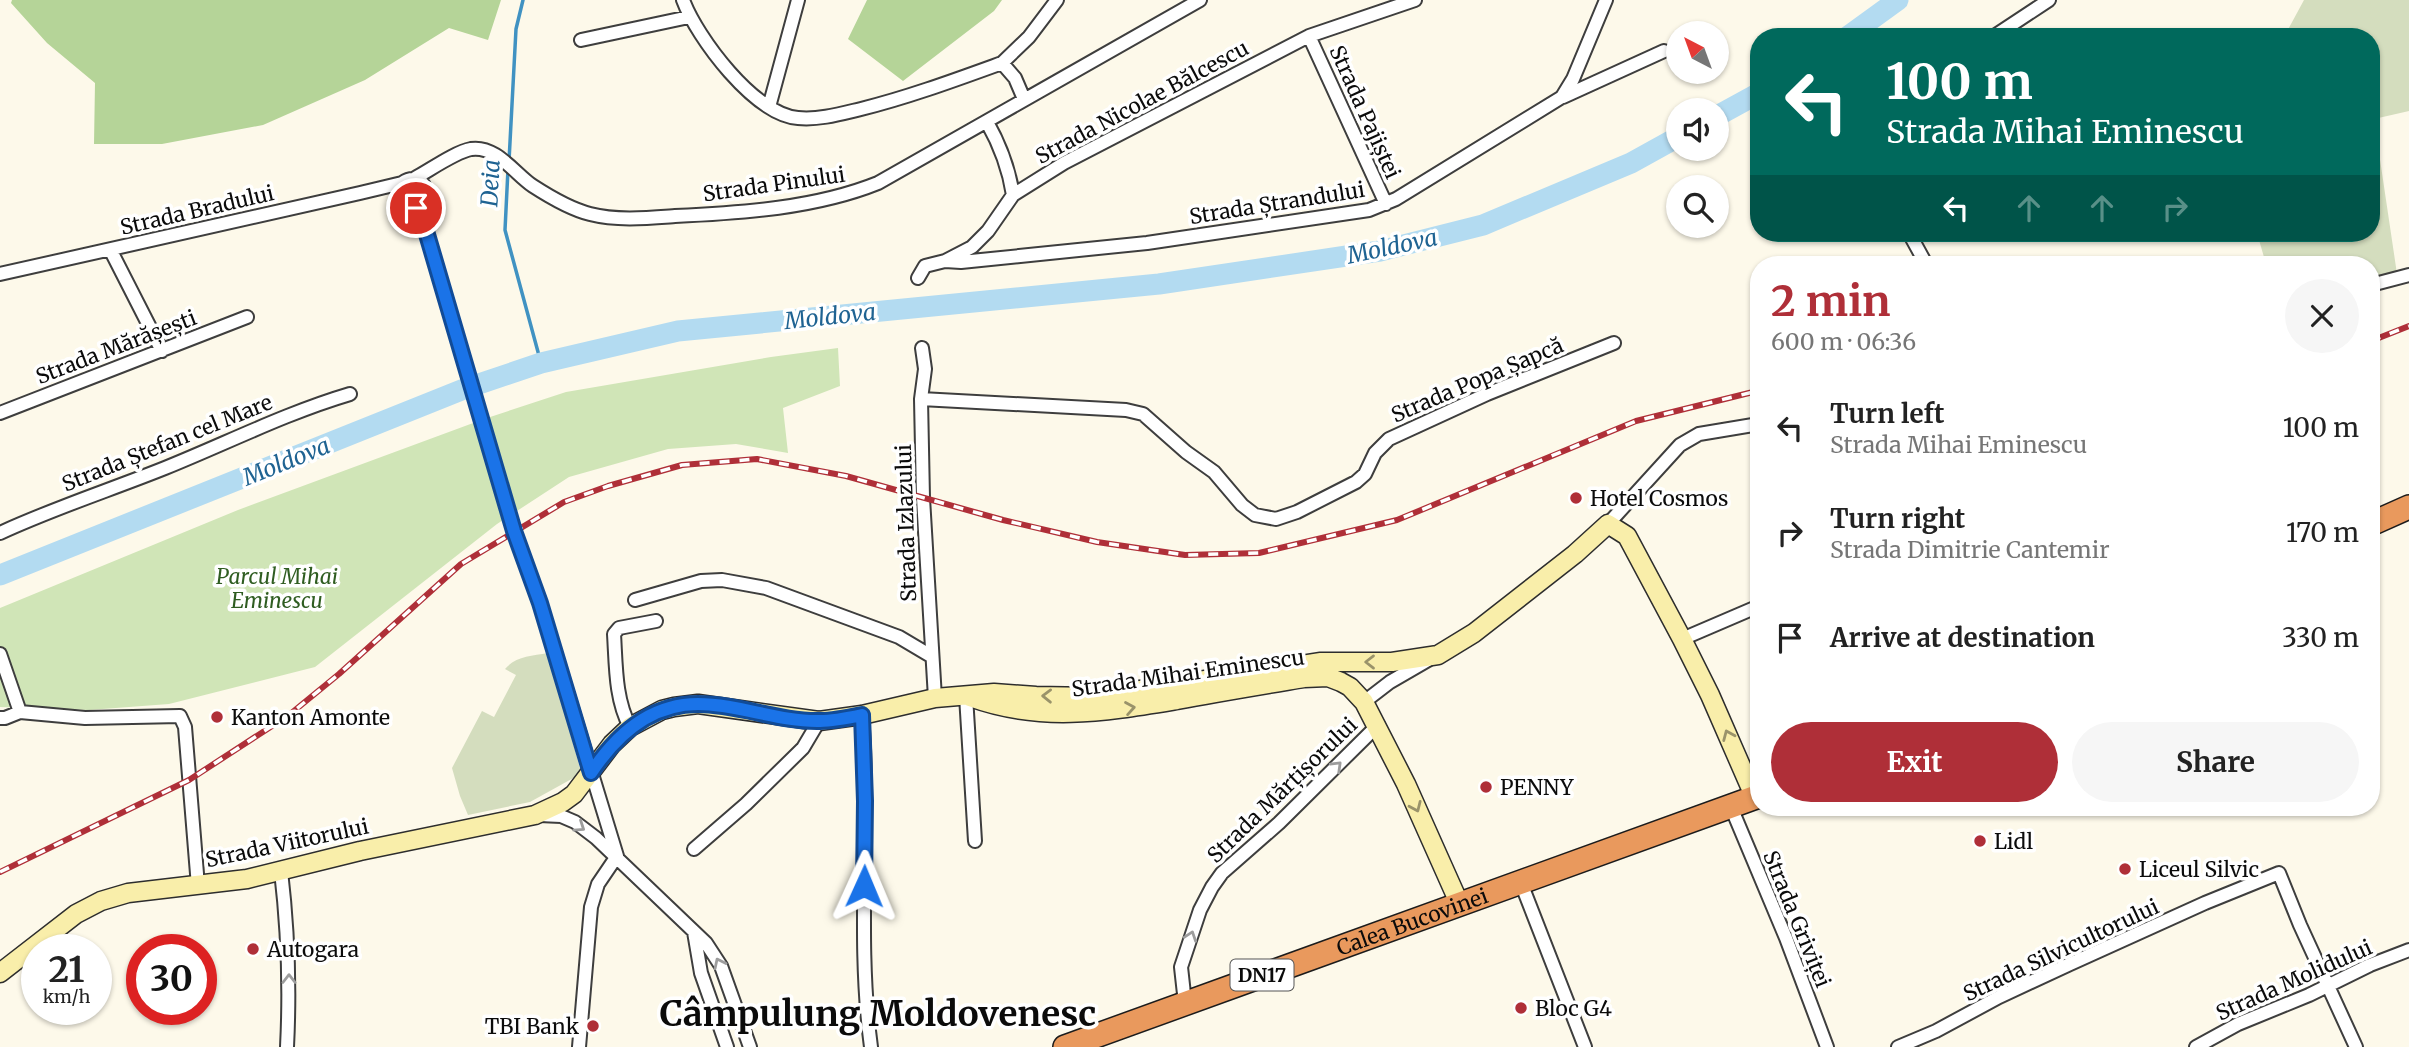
<!DOCTYPE html>
<html lang="en">
<head>
<meta charset="utf-8">
<style>
  body { margin:0; font-family:Merriweather,serif; background:#f6f6f6; color:#222; height:100vh; display:flex; flex-direction:column; font-size:26px; white-space:nowrap }
  * { box-sizing:border-box; margin:0 }
  p { font-size:23px; color:#767676 }
  .icon { flex:none; width:38px; height:38px; fill:none; stroke:currentColor; stroke-width:2; stroke-linecap:round; stroke-linejoin:round }
  .map { position:relative; flex:1; overflow:hidden }
  .drawer { position:absolute; left:1750px; top:256px; width:630px; height:560px; display:flex; flex-direction:column; background:#fff; border-radius:28px; box-shadow:0 2px 5px #0004 }
  .drawer>* { flex:none }
  .guide { position:absolute; left:1750px; top:28px; width:630px; height:214px; border-radius:28px; box-shadow:0 2px 5px #0004; background:#00695c; color:#fff; overflow:hidden }
  .needle { width:46px; rotate:319deg }
  .tools { position:absolute; left:1666px; top:21px; display:grid; gap:14px }
  .tools a { display:grid; place-items:center; width:63px; height:63px; border-radius:50%; background:#fff; box-shadow:0 2px 5px #0004; font-size:35px }
  .speed { position:absolute; left:21px; top:934px; display:flex; gap:14px; font-size:35px; font-weight:700; text-align:center }
  .speed>* { display:grid; place-content:center; width:91px; height:91px; border-radius:50%; background:#fff; box-shadow:0 2px 5px #0004; line-height:1 }
  .speed small { font-size:18px; font-weight:400 }
  .speed .limit { border:10px solid #d22; background:#fff; color:#111 }
  .pin { position:absolute; display:grid; place-items:center; width:60px; height:60px; color:#fff; margin:-30px; border:4px solid #fff; border-radius:50%; box-shadow:0 2px 7px #0007 }
  .me { position:absolute; width:77px; margin:-38px; rotate:1deg; stroke-linejoin:round; filter:drop-shadow(0 0 5px #0008) }
  .turn { display:flex; align-items:center; gap:24px; height:147px; padding:0 21px; font-size:32px }
  .turn .icon { width:91px; height:91px; stroke-width:2.5 }
  .turn b { display:block; font-size:49px; line-height:60px }
  .lanes { display:flex; align-items:center; height:66px; padding:0 21px; background:#0003; justify-content:center; gap:35px; direction:ltr }
  .lanes .off { opacity:.35 }
  .round { display:grid; place-items:center; flex:none; width:74px; height:74px; border-radius:37px; background:#f6f6f6 }
  .overview { display:flex; align-items:center; justify-content:space-between; height:119px; padding:0 21px }
  h1 { font-size:42px; font-weight:700; line-height:52px; color:#af2f38 }
  .cta { display:flex; gap:14px; margin-top:auto; padding:14px 21px }
  .cta a { flex:1; height:80px; border-radius:42px; background:#af2f38; color:#fff; font-size:28px; font-weight:700; line-height:80px; text-align:center }
  .cta a+a { background:#f6f6f6; color:#222 }
  ul { padding:0; list-style:none }
  li { display:flex; align-items:center; gap:21px; height:105px; padding:0 21px }
  li div { flex:1 }
  li b { display:block; font-size:26px }
  li em { font-style:normal }
  .map>svg:first-child { display:block }
</style>
</head>
<body>
<div class="map">
<svg width="2409" height="1047" viewBox="0 0 2409 1047">
  <rect width="100%" height="100%" fill="#fdf9ea"/>
  <path fill="#d0e5b7" d="M838,348L840,386L783,408L788,453L736,444L668,449L569,477L497,524L315,667L169,704L89,710L0,707V608L238,510L484,419L566,392L771,357Z"/>
  <path fill="#b5d498" d="M12,0H501L488,40L449,28L365,80L263,125L162,144H94L95,83L47,43L11,3Z
    M867,0H1002L994,11L903,81L848,39Z"/>
  <path fill="#d4ddbe" d="M2304,0H2409V111L2374,119L2397,274L2371,280V264H2266L2257,233H2371V37H2284Z
    M548,653L581,772L577,776L530,802L468,815L460,796L452,768L482,711L494,717L516,675L505,669C516,656 531,656 548,653Z"/>
  <g fill="none" stroke-linecap="round" stroke-linejoin="round">
    <path stroke="#4092c2" stroke-width="3.5" d="M509,161L516,29L523,0
      M508,169L505,230L541,363"/>
    <path stroke="#b3dbf1" stroke-width="21" d="M1847,37L1898,0
      M1717,116L1759,93
      M0,575L464,389L541,363L678,331L1159,284L1380,251L1483,225L1631,163L1678,137"/>
    <defs>
      <path id="street" d="M683,0C697,38 755,115 798,118C819,120 840,114 861,109C909,97 955,80 1002,63L1015,78L1024,99
        M1309,36L1386,204
        M1993,37L2049,0
        M581,40L689,17
        M1002,63L1029,37L1057,0
        M1563,97L1664,51
        M769,107L798,0
        M987,122C1000,145 1009,169 1013,195
        M415,178C430,170 455,152 471,149C496,145 515,174 533,186C550,197 570,209 590,214C617,221 648,218 675,216C742,213 816,208 878,183L1200,0
        M419,202L421,214L514,531L540,603L617,856
        M1909,233L1926,264
        M111,251L162,351
        M945,261L961,262L1147,243L1369,210L1396,199L1562,97L1573,79L1606,0
        M0,274L360,193L402,183C422,169 437,196 413,205L403,201L399,192L402,183
        M918,278L925,266L945,261L972,247L988,231L1013,195L1064,163L1309,36L1415,0
        M2371,285L2409,275
        M922,348L925,369L921,399L923,498L935,698
        M921,399L1126,410L1143,414L1186,452L1214,472L1242,505L1255,515L1276,519L1297,512L1356,482L1365,474L1375,453L1389,439L1487,394L1614,343
        M0,413L247,317
        M1608,524L1680,445L1699,434L1759,424
        M0,533C54,508 110,490 165,468C227,443 286,413 350,394
        M635,600L701,581L722,580L766,588L899,637L931,656
        M1682,639L1759,606
        M0,654L20,712L85,718L180,716L185,727L198,886
        M966,696L975,841
        M1364,702L1390,682L1428,660
        M862,715C871,826 856,936 871,1047
        M0,718H5L20,712
        M630,727C615,699 616,665 614,634L619,628L656,621
        M1731,807L1786,938L1827,1047
        M539,815L561,816L575,822L596,838L706,943L721,966L750,1047
        M694,849L746,804L803,748L819,721
        M281,871C288,930 290,988 287,1047
        M1521,883L1585,1047
        M694,932L701,973L727,1047
        M1185,1003L1181,967L1200,910L1212,887L1222,873L1279,823L1378,725
        M579,1047L591,907L598,884L617,856
        M1898,1047L1936,1031L1999,997L2070,964L2205,903L2279,873L2300,925L2356,1047
        M2196,1047L2238,1024L2309,995L2370,965L2409,950"/>
      <path id="secondary" d="M970,697C1041,723 1104,712 1177,700C1219,692 1262,685 1304,678L1328,677L1341,682L1350,687L1364,702L1406,784L1460,905
        M0,973L76,914L101,901L128,893L247,879L360,851L535,815L563,802L574,794L612,744L630,727L662,710L674,707L698,704L819,721L862,715L935,698L994,693L1036,696L1095,697L1321,662H1392L1438,655L1474,633L1575,554L1608,524L1627,536L1682,639L1710,695L1755,798"/>
      <g id="highway">
        <path d="M2371,524L2409,507"/>
        <path id="s1" d="M1065,1047L1759,796"/>
      </g>
    </defs>
    <use href="#street" stroke="#3e3e3e" stroke-width="16"/>
    <use href="#secondary" stroke="#2d2d2d" stroke-width="21"/>
    <use href="#highway" stroke="#1c1c1c" stroke-width="26"/>
    <use href="#street" stroke="#fff" stroke-width="12"/>
    <use href="#secondary" stroke="#f9eeaa" stroke-width="18"/>
    <use href="#highway" stroke="#e9995d" stroke-width="23"/>
    <defs>
      <path id="rail" d="M2371,341L2409,326
        M0,872L189,780L289,715L339,674L461,564L564,502L608,486L682,465L757,459L846,476L1003,520L1097,542L1185,555L1259,553L1397,520L1636,421L1753,392H1759"/>
    </defs>
    <use href="#rail" stroke="#af2f38" stroke-width="6"/>
    <use href="#rail" stroke="#fff" stroke-width="3.5" stroke-dasharray="10" stroke-linecap="butt"/>
  </g>
  <defs><path id="oneway-chevron" d="M-2-3.5L2.5 0L-2 3.5" fill="none" stroke-width="1.6" stroke-linecap="round" stroke-linejoin="round" transform="scale(1.75)"/></defs>
  <g stroke="#9a936a">
    <use href="#oneway-chevron" transform="translate(1370 662) rotate(-180)"/>
    <use href="#oneway-chevron" transform="translate(1047 696) rotate(-179)"/>
    <use href="#oneway-chevron" transform="translate(1130 708) rotate(-10)"/>
    <use href="#oneway-chevron" transform="translate(1728 735) rotate(-113)"/>
    <use href="#oneway-chevron" transform="translate(1416 807) rotate(66)"/>
  </g>
  <g stroke="#9d9d9d">
    <use href="#oneway-chevron" transform="translate(1337 766) rotate(-44)"/>
    <use href="#oneway-chevron" transform="translate(580 827) rotate(34)"/>
    <use href="#oneway-chevron" transform="translate(1191 936) rotate(-71)"/>
    <use href="#oneway-chevron" transform="translate(719 963) rotate(-116)"/>
    <use href="#oneway-chevron" transform="translate(289 979) rotate(-90)"/>
  </g>
  <g fill="none" stroke-linecap="round" stroke-linejoin="round">
    <defs>
      <path id="route" d="M416,208L421,214L514,531L540,603L591,773C616,735 650,704 698,704C739,704 779,722 820,721C834,721 848,718 862,715L865,801L864,886"/>
    </defs>
    <use href="#route" stroke="#114b97" stroke-width="18"/>
    <use href="#route" stroke="#1a73e8" stroke-width="12"/>
  </g>
  <g fill="#af2f38" stroke="#fff" stroke-width="2.5">
    <circle cx="1576" cy="498" r="7"/>
    <circle cx="217" cy="717" r="7"/>
    <circle cx="1486" cy="787" r="7"/>
    <circle cx="1980" cy="841" r="7"/>
    <circle cx="2125" cy="869" r="7"/>
    <circle cx="253" cy="949" r="7"/>
    <circle cx="1521" cy="1008" r="7"/>
    <circle cx="593" cy="1026" r="7"/>
  </g>
  <g text-anchor="middle" dominant-baseline="central" stroke-width="7" stroke-linejoin="round" paint-order="stroke">
    <rect fill="#fff" stroke="#545454" stroke-width="2" x="1230.5" y="959.5" width="63" height="31" rx="5"/>
    <g font-size="19" font-weight="bold" fill="#0b0b0b">
      <text x="1262" y="975">DN17</text>
    </g>
    <g font-size="21" fill="#0b0b0b" stroke="#fff">
      <text transform="translate(1142 102) rotate(-28)">Strada Nicolae Bălcescu</text>
      <text transform="translate(1365 112) rotate(66)">Strada Pajiștei</text>
      <text transform="translate(774 184) rotate(-8)">Strada Pinului</text>
      <text transform="translate(1277 203) rotate(-9)">Strada Ștrandului</text>
      <text transform="translate(197 210) rotate(-13)">Strada Bradului</text>
      <text transform="translate(116 347) rotate(-21)">Strada Mărășești</text>
      <text transform="translate(1477 380) rotate(-23)">Strada Popa Șapcă</text>
      <text transform="translate(167 443) rotate(-22)">Strada Ștefan cel Mare</text>
      <text transform="translate(906 523) rotate(-92)">Strada Izlazului</text>
      <text transform="translate(1188 673) rotate(-8)">Strada Mihai Eminescu</text>
      <text transform="translate(1282 790) rotate(-44)">Strada Mărțișorului</text>
      <text transform="translate(287 843) rotate(-12)">Strada Viitorului</text>
      <text transform="translate(1797 919) rotate(68)">Strada Griviței</text>
      <text stroke="none"><textPath href="#s1" startOffset="369">Calea Bucovinei</textPath></text>
      <text transform="translate(2061 950) rotate(-25)">Strada Silvicultorului</text>
      <text transform="translate(2294 980) rotate(-24)">Strada Molidului</text>
    </g>
    <g font-size="21" fill="#0b0b0b" stroke="#fff" text-anchor="start">
      <text x="1590" y="498">Hotel Cosmos</text>
      <text x="231" y="717">Kanton Amonte</text>
      <text x="1500" y="787">PENNY</text>
      <text x="1994" y="841">Lidl</text>
      <text x="2139" y="869">Liceul Silvic</text>
      <text x="267" y="949">Autogara</text>
      <text x="1535" y="1008">Bloc G4</text>
      <text x="579" y="1026" text-anchor="end">TBI Bank</text>
    </g>
    <g font-size="21" font-style="italic" fill="#2f5d21" stroke="#fff">
      <text x="277" y="576">Parcul Mihai<tspan x="277" dy="24">Eminescu</tspan></text>
    </g>
    <g font-size="23" font-style="italic" fill="#1f6392" stroke="#fff">
      <text transform="translate(490 183) rotate(-87)">Deia</text>
      <text transform="translate(1392 246) rotate(-12)">Moldova</text>
      <text transform="translate(830 316) rotate(-6)">Moldova</text>
      <text transform="translate(286 461) rotate(-22)">Moldova</text>
    </g>
    <g font-size="35" font-weight="bold" fill="#0b0b0b" stroke="#fff">
      <text x="878" y="1014">Câmpulung Moldovenesc</text>
    </g>
  </g>
</svg>
<div class="tools">
<a><svg class="needle" viewBox="-14 -14 28 28"><path d="M0-13l5 13h-10z" fill="#e53935"/><path d="M0 13l5-13h-10z" fill="#767676"/></svg></a>
<a><svg class="icon" aria-label="sound" viewBox="0 0 24 24"><path d="M4 9h4l5-4v14l-5-4H4zM17 9q2 3 0 6"/></svg></a>
<a><svg class="icon" aria-label="search" viewBox="0 0 24 24"><circle cx="10" cy="10" r="6"/><path d="M15 15l6 6"/></svg></a>
</div>
<div class="speed"><div>21<small>km/h</small></div><div class="limit">30</div></div>
<div class="pin" style="left:416px;top:208px;background:#d93025"><svg class="icon" aria-label="arrive" viewBox="0 0 24 24"><path d="M6 21V4h12l-3 4 3 4H6"/></svg></div>
<svg class="me" style="left:864px;top:886px" viewBox="-20 -20 40 40"><path d="M0-17L14 15 0 8-14 15z" fill="#1a73e8" stroke="#fff" stroke-width="4"/></svg>
<div class="guide">
<div class="turn"><svg class="icon" aria-label="left" viewBox="0 0 24 24"><path d="M17 20v-9H6M10 6l-5 5 5 5"/></svg><div><b>100 m</b>Strada Mihai Eminescu</div></div>
<div class="lanes"><svg class="icon" aria-label="left" viewBox="0 0 24 24"><path d="M17 20v-9H6M10 6l-5 5 5 5"/></svg><svg class="icon off" aria-label="ahead" viewBox="0 0 24 24"><path d="M12 20V5M6 11l6-6 6 6"/></svg><svg class="icon off" aria-label="ahead" viewBox="0 0 24 24"><path d="M12 20V5M6 11l6-6 6 6"/></svg><svg class="icon off" aria-label="right" viewBox="0 0 24 24"><path d="M7 20v-9h11M14 6l5 5-5 5"/></svg></div>
</div>
<section class="drawer">
<div class="overview"><div><h1>2 min</h1><p>600 m · 06:36</p></div><a class="round"><svg class="icon" aria-label="close" viewBox="0 0 24 24"><path d="M6 6l12 12M18 6L6 18"/></svg></a></div>
<ul>
<li><svg class="icon" aria-label="left" viewBox="0 0 24 24"><path d="M17 20v-9H6M10 6l-5 5 5 5"/></svg><div><b>Turn left</b><p>Strada Mihai Eminescu</p></div><em>100 m</em></li>
<li><svg class="icon" aria-label="right" viewBox="0 0 24 24"><path d="M7 20v-9h11M14 6l5 5-5 5"/></svg><div><b>Turn right</b><p>Strada Dimitrie Cantemir</p></div><em>170 m</em></li>
<li><svg class="icon" aria-label="arrive" viewBox="0 0 24 24"><path d="M6 21V4h12l-3 4 3 4H6"/></svg><div><b>Arrive at destination</b></div><em>330 m</em></li>
</ul>
<div class="cta"><a>Exit</a><a>Share</a></div>
</section>
</div>
</body>
</html>
